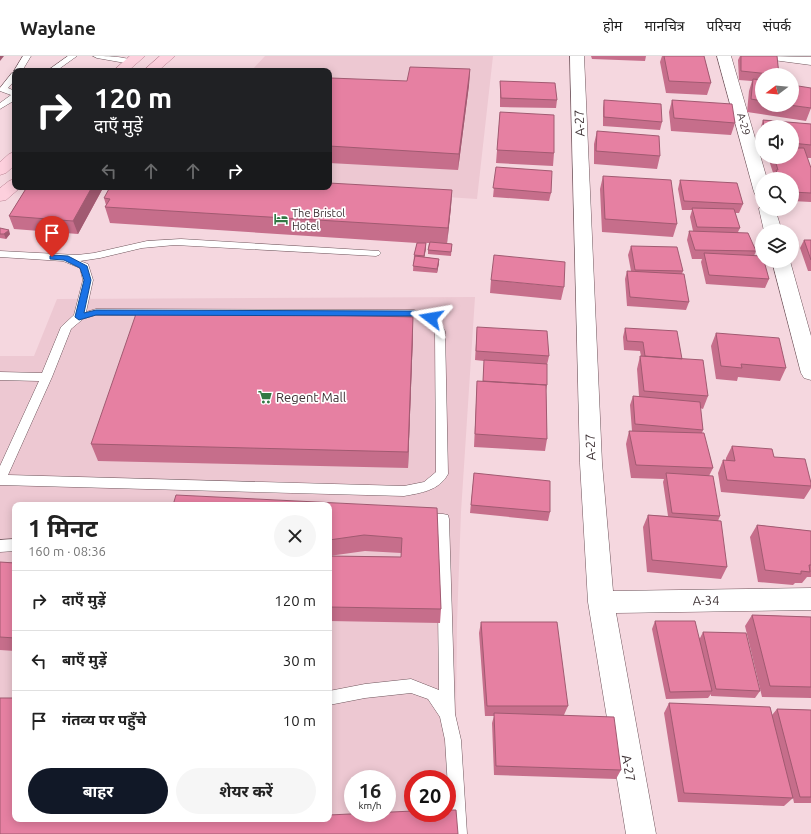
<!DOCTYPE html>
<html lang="hi">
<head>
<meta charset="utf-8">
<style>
  body { margin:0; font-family:Ubuntu,"Noto Sans Devanagari",sans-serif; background:#f6f6f6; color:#222; height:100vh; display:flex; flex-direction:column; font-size:15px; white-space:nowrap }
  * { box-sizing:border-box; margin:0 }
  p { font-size:13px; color:#767676 }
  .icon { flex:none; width:22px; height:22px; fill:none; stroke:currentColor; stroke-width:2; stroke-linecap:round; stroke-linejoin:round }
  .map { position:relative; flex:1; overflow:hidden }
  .sheet { position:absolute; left:12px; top:446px; width:320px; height:320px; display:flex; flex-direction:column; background:#fff; border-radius:8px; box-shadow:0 2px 10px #0003 }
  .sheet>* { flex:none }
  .guide { position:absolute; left:12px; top:12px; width:320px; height:122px; border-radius:8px; box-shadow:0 2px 10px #0003; background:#202124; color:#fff; overflow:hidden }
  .needle { width:26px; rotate:254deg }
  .fabs { position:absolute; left:755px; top:12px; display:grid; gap:8px }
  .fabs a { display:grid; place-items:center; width:44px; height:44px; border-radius:50%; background:#fff; box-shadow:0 2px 10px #0003; font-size:20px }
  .speed { position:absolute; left:344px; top:714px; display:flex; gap:8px; font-size:20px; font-weight:700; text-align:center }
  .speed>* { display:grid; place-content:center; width:52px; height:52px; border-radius:50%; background:#fff; box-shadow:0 2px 10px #0003; line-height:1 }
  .speed small { font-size:10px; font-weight:400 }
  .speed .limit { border:6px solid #d22; background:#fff; color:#111 }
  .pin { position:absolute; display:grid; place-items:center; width:34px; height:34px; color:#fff; margin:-41px -17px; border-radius:50% 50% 50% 0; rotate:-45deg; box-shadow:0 0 4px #0007 }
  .pin .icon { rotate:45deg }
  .me { position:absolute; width:44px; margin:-22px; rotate:284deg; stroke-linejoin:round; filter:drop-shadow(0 0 3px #0008) }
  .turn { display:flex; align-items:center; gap:14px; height:84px; padding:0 16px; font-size:18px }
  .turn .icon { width:52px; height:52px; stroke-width:2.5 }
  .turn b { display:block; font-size:28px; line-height:34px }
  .lanes { display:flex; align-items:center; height:38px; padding:0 16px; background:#0003; justify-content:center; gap:20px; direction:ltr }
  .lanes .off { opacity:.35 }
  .round { display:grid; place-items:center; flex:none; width:42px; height:42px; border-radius:21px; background:#f6f6f6 }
  .summary { display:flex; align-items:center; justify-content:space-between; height:68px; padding:0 16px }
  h1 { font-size:24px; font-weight:700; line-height:30px }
  .action { display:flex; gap:8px; margin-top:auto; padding:8px 16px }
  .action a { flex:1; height:46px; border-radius:24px; background:#111827; color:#fff; font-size:16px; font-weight:700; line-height:46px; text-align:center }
  .action a+a { background:#f6f6f6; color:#222 }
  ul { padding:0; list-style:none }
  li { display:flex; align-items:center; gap:12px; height:60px; padding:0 16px; border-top:1px solid #e0e0e0 }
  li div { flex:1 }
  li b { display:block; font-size:15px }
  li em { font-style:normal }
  header { display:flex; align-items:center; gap:24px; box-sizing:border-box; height:56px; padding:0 20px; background:#fff; border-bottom:1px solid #e0e0e0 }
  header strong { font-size:19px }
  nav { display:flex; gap:22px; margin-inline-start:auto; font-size:14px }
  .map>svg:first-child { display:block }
</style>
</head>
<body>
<header>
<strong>Waylane</strong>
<nav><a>होम</a><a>मानचित्र</a><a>परिचय</a><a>संपर्क</a></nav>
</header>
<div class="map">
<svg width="811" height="778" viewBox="0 0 811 778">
  <rect width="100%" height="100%" fill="#f5d7df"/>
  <path fill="#edc8d2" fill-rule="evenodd" d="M265,0H493L477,143L293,131H329V15H251Z
    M475,241L461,456L457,567L455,764L0,778V300H34L57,243ZM15,449H329V763H15ZM353,723H387V757H353ZM413,723H447V757H413Z"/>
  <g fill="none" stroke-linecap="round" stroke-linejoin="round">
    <defs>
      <path id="lane" d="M23,0H31L22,15L15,16L14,15Z
        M68,0H77L56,15H47Z
        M93,0C104,0 127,0 135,6L131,8L97,2Z
        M12,17H15V24L8,32L15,35V44L0,53V47L11,39L0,35V32Z
        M181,183L379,195L381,197L379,199L376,200L175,189L142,192L100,202L80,205L88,208L93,224L86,256L96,253L414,254L435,260L445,275L448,418C439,435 420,437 404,440L0,429V410L39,325L0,324V316L42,317L61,271L74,259L83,224L80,212L63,205L0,201V195L77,199L94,197L147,185ZM96,259L414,260L427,264L435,275L436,416L424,426L404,430L8,419L52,321L71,273L83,263Z
        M422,458H443L448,459L449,463L455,658L461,684L467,778H451L445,684L440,661L428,643L411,637L365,642L329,649V635L365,628L411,623L439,634L437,468L417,467L416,463L417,459Z
        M15,483V495L0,496V484Z"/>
      <path id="street" d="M570,0H584L602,407L613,535L811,532V554L616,557L656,778H626L588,546L580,407Z
        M717,0H731L767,123H762V141L756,140L754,136Z
        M766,0L811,1V9L773,4L768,3Z
        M762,149V153H775L782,175H764L759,153Z
        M772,205H790L811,280V324L804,322L801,317Z"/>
      <path id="primary" d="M130,0H145L128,15H113Z
        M160,0H175L158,15H143Z
        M15,96V109L6,117L0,119V106L9,98Z
        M15,123V131H21L6,144L0,145V132L9,125Z"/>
    </defs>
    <use href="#lane" stroke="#70565d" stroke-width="1"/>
    <use href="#street" stroke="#70565d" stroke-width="1"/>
    <use href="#primary" stroke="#ba8494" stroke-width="1"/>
    <use href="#lane" fill="#fff" fill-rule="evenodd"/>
    <use href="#street" fill="#fff" fill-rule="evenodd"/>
    <use href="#primary" fill="#fdd0dd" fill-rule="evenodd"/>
  </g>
  <path fill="#c66e8b" d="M591,0H646L645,5L592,3Z
    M662,0H704L711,27L707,39L666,37L660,6Z
    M740,0H777L779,19H762V49H792L811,52L806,65L747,56L749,35L752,25L739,24L738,4Z
    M470,13L469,29L458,114L329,107V29L407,25Z
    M500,25L557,44L556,52L500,51Z
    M604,44L662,66L660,74L603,70V52Z
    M672,44L735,67L731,79L671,75L669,56Z
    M500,56L554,97L553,110L496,107Z
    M763,64L811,68V102H807L811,112V146L792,145V123H773L774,120L768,101H792V71H762V93L759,77Z
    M597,75L660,100L657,113L594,108V88Z
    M496,111L551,137L549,145L493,141Z
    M603,120L677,168L673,181L602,176L600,133Z
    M680,124L743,148L739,157H735L740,172L738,176L756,195L754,200L769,223L765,232L706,228L701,206L702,203H692L687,184L689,175H693L690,161L692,154H682L678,133Z
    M27,131H103V132L78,178L14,173L9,160Z
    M452,134L451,151L447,187L452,188L451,200L428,198V194L429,187H421H426V192L424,201L439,203V207L437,217L413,215L414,199L417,187L110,167L105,151L106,149L104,142Z
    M0,172L10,178L6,183L0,182Z
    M804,184H811V215H808L800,192Z
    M631,190L683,215L682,218L689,246L686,254L627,250L625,223L627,215H631L628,199Z
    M491,224L564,231L561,244L490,237Z
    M477,271L549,300L547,309V329L546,335L547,383L545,395L474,391L477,325H483L484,305L475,304Z
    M625,272L682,303L708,340L703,353L700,352L703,374L702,377L713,412L709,420L720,460L718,465L727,511L721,523L647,516L643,471L648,459L668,460L663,426L664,423L631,422L626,388L629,375H632L630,349L633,340H639L637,313L640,300H641L640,295L624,294L623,281Z
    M716,277L786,312L780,325L738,321L737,325L716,323L711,290Z
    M413,278L408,412L98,405L91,388Z
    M732,390L774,401L811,427V432L804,443L721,436L718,417L723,404L726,405V402Z
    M474,417L550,456L548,465L470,457Z
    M329,449L437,452L441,553L440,567L329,565V500L401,501V497L365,495L329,500Z
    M757,469L811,475V521H807L802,527H795L793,529L758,526L750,481Z
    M0,506L15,507V595L0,594Z
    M752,559L811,561V642L762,641L745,570Z
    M655,565L700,582L703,576L760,635L755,642L711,640V638L708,642L666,643L652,573Z
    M481,566L568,650L564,659L621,714L616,723L494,719L492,667L494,660H485L479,577Z
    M669,647L772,659L777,653L811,654V747H794L793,742L784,750L678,746L664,657Z"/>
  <path fill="#a15a71" d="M0,0H4L0,5Z
    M470,13L469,29L458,114L459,98Z
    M92,131H103V132L78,178L73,165Z
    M452,134L451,151L447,189L448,172Z
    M9,174L10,178L6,183L4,178Z
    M426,187V192L424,204V200Z
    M439,203V207L437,217V213Z
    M413,261V278L408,412V396Z"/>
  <path fill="#e680a2" stroke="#a15a71" d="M664,0H704L711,27L669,25Z
    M741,0H777L779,19L741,15Z
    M410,11L470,13L459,98L329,90V29L331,22L407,25Z
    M753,23L762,24V45L751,43Z
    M500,25L555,27L557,44L501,42Z
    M792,29L811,32V52L789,49H792Z
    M604,44L661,48L662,66L604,61Z
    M672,44L732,48L735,67L674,62Z
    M500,56L554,59V97L497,94Z
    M763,64L811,68V89L792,87V71H764Z
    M597,75L659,80L660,100L596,95Z
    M792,92H804L811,112V137L792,136V123H779L776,114H778L774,101H792Z
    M496,111L552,115L551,137L493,132Z
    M603,120L671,124L677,168L605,163Z
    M680,124L737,127L743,148L684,145Z
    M329,127L452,134L448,172L105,151L110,143L104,142L110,131H329Z
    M27,131H92L73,165L9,160Z
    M692,152L734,153L740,172L697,171Z
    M0,172L9,174L4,178H0Z
    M689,175L748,177L756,195L695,194Z
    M804,184H811V204Z
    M430,186L452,188L451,196L428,194Z
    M417,187H426L424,200L414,199Z
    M631,190L677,191L683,215L635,214Z
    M704,197L762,200V205H764L769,223L709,219Z
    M494,199L565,206L564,231L491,224Z
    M415,200L439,203L437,213L413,210Z
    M627,215L684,218L689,246L630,241Z
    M137,255L413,261L408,396L91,388Z
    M477,271L547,275L549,300L476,295Z
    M625,272L677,275L682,303L645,300L643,286L627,285Z
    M716,277L779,282L786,312L741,308L742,312L721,310Z
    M640,300L703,304L708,340L644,335Z
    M484,304L547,308V329L483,325Z
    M477,325L546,329L547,383L475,378Z
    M633,340L700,346L703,374L635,368Z
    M629,375L704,377L713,412L636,409Z
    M732,390L772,393L774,401L805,403L811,427V430L727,424L723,404L735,405Z
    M474,417L550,425V456L471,449Z
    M666,417L713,420L720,460L672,457Z
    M176,439L437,452L441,553L329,551V500L401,501L402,482L364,479L329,484V449H173Z
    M648,459L721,465L727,511L652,504Z
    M757,469L811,475V509H809L810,516L801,515V518L765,514Z
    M0,506L15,507V582L0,581Z
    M752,559L811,561V631L770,630Z
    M655,565H695L712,635L670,636Z
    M481,566H557L568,650H487Z
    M703,576L746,577L760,635L716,633Z
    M0,642H15V763H329V759L413,755V757H447V754H456L458,778H0Z
    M669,647L770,651L793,742L684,737Z
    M777,653L811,654V741H800Z
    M494,657L614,661L621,714L496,710Z"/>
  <path fill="#1a73e8" stroke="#114b97" d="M52,199L68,200L87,210L91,224L84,257L96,254L414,255L434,260L435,262L431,265L414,260L96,259L79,264L75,261L84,224L80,212L64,204L50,203V200Z"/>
  <defs>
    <symbol id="hotel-bare" viewBox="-9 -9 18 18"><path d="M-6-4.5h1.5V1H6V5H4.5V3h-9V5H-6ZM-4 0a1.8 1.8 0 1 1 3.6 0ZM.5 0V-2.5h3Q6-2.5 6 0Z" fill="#317844" stroke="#fff" stroke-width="2.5" paint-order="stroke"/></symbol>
    <symbol id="supermarket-bare" viewBox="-9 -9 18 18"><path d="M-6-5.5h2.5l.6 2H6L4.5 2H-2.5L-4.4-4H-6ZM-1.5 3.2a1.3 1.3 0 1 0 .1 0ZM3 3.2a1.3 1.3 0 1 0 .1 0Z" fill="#317844" stroke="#fff" stroke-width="2.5" paint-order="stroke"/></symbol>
  </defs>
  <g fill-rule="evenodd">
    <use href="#hotel-bare" x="271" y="153" width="20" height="20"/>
    <use href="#supermarket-bare" x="255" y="331" width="20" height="20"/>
  </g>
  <g text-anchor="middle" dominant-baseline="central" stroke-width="3.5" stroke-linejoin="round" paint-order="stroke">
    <g font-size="11" fill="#3e3235" stroke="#fff">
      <text transform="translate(744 68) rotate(74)">A-29</text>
    </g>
    <g font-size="11" fill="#3e3235" stroke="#fff" text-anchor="start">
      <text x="292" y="157">The Bristol<tspan x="292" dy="13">Hotel</tspan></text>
    </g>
    <g font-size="13" fill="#3e3235" stroke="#fff">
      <text transform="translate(579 67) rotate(-92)">A-27</text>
      <text transform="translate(590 391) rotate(-92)">A-27</text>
      <text transform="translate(706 544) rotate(-1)">A-34</text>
      <text transform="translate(629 712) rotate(80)">A-27</text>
    </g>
    <g font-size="13" fill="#3e3235" stroke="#fff" text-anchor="start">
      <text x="276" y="341">Regent Mall</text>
    </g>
  </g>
</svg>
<div class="fabs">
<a><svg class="needle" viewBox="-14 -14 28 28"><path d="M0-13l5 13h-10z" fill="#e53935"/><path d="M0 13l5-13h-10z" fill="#767676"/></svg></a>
<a><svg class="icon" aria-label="sound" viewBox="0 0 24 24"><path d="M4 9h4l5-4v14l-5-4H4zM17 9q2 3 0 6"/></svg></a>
<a><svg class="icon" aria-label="search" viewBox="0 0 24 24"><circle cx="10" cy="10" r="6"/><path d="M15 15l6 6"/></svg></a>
<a><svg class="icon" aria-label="layers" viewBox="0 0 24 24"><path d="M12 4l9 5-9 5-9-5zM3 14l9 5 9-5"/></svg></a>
</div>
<div class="speed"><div>16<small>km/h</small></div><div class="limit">20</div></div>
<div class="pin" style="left:52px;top:201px;background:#d93025"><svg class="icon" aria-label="arrive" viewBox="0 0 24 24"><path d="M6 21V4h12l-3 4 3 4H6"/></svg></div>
<svg class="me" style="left:431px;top:262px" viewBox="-20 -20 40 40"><path d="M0-17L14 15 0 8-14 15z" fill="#1a73e8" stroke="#fff" stroke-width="4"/></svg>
<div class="guide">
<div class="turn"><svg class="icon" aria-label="right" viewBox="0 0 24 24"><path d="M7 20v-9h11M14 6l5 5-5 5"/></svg><div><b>120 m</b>दाएँ मुड़ें</div></div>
<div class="lanes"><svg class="icon off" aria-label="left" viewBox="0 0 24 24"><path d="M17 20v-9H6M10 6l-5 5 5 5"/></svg><svg class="icon off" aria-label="ahead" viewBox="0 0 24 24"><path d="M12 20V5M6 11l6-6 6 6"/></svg><svg class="icon off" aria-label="ahead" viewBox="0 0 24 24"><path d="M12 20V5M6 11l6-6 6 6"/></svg><svg class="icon" aria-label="right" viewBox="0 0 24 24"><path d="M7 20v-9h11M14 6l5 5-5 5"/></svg></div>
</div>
<section class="sheet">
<div class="summary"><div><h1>1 मिनट</h1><p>160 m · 08:36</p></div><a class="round"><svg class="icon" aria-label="close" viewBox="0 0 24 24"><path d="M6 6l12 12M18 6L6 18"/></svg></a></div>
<ul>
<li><svg class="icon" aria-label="right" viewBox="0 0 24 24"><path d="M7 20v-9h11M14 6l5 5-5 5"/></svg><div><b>दाएँ मुड़ें</b></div><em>120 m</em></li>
<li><svg class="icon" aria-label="left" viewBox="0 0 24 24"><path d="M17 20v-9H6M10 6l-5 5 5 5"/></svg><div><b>बाएँ मुड़ें</b></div><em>30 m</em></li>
<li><svg class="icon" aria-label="arrive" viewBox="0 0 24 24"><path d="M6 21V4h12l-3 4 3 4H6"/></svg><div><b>गंतव्य पर पहुँचे</b></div><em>10 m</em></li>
</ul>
<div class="action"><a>बाहर</a><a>शेयर करें</a></div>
</section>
</div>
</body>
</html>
